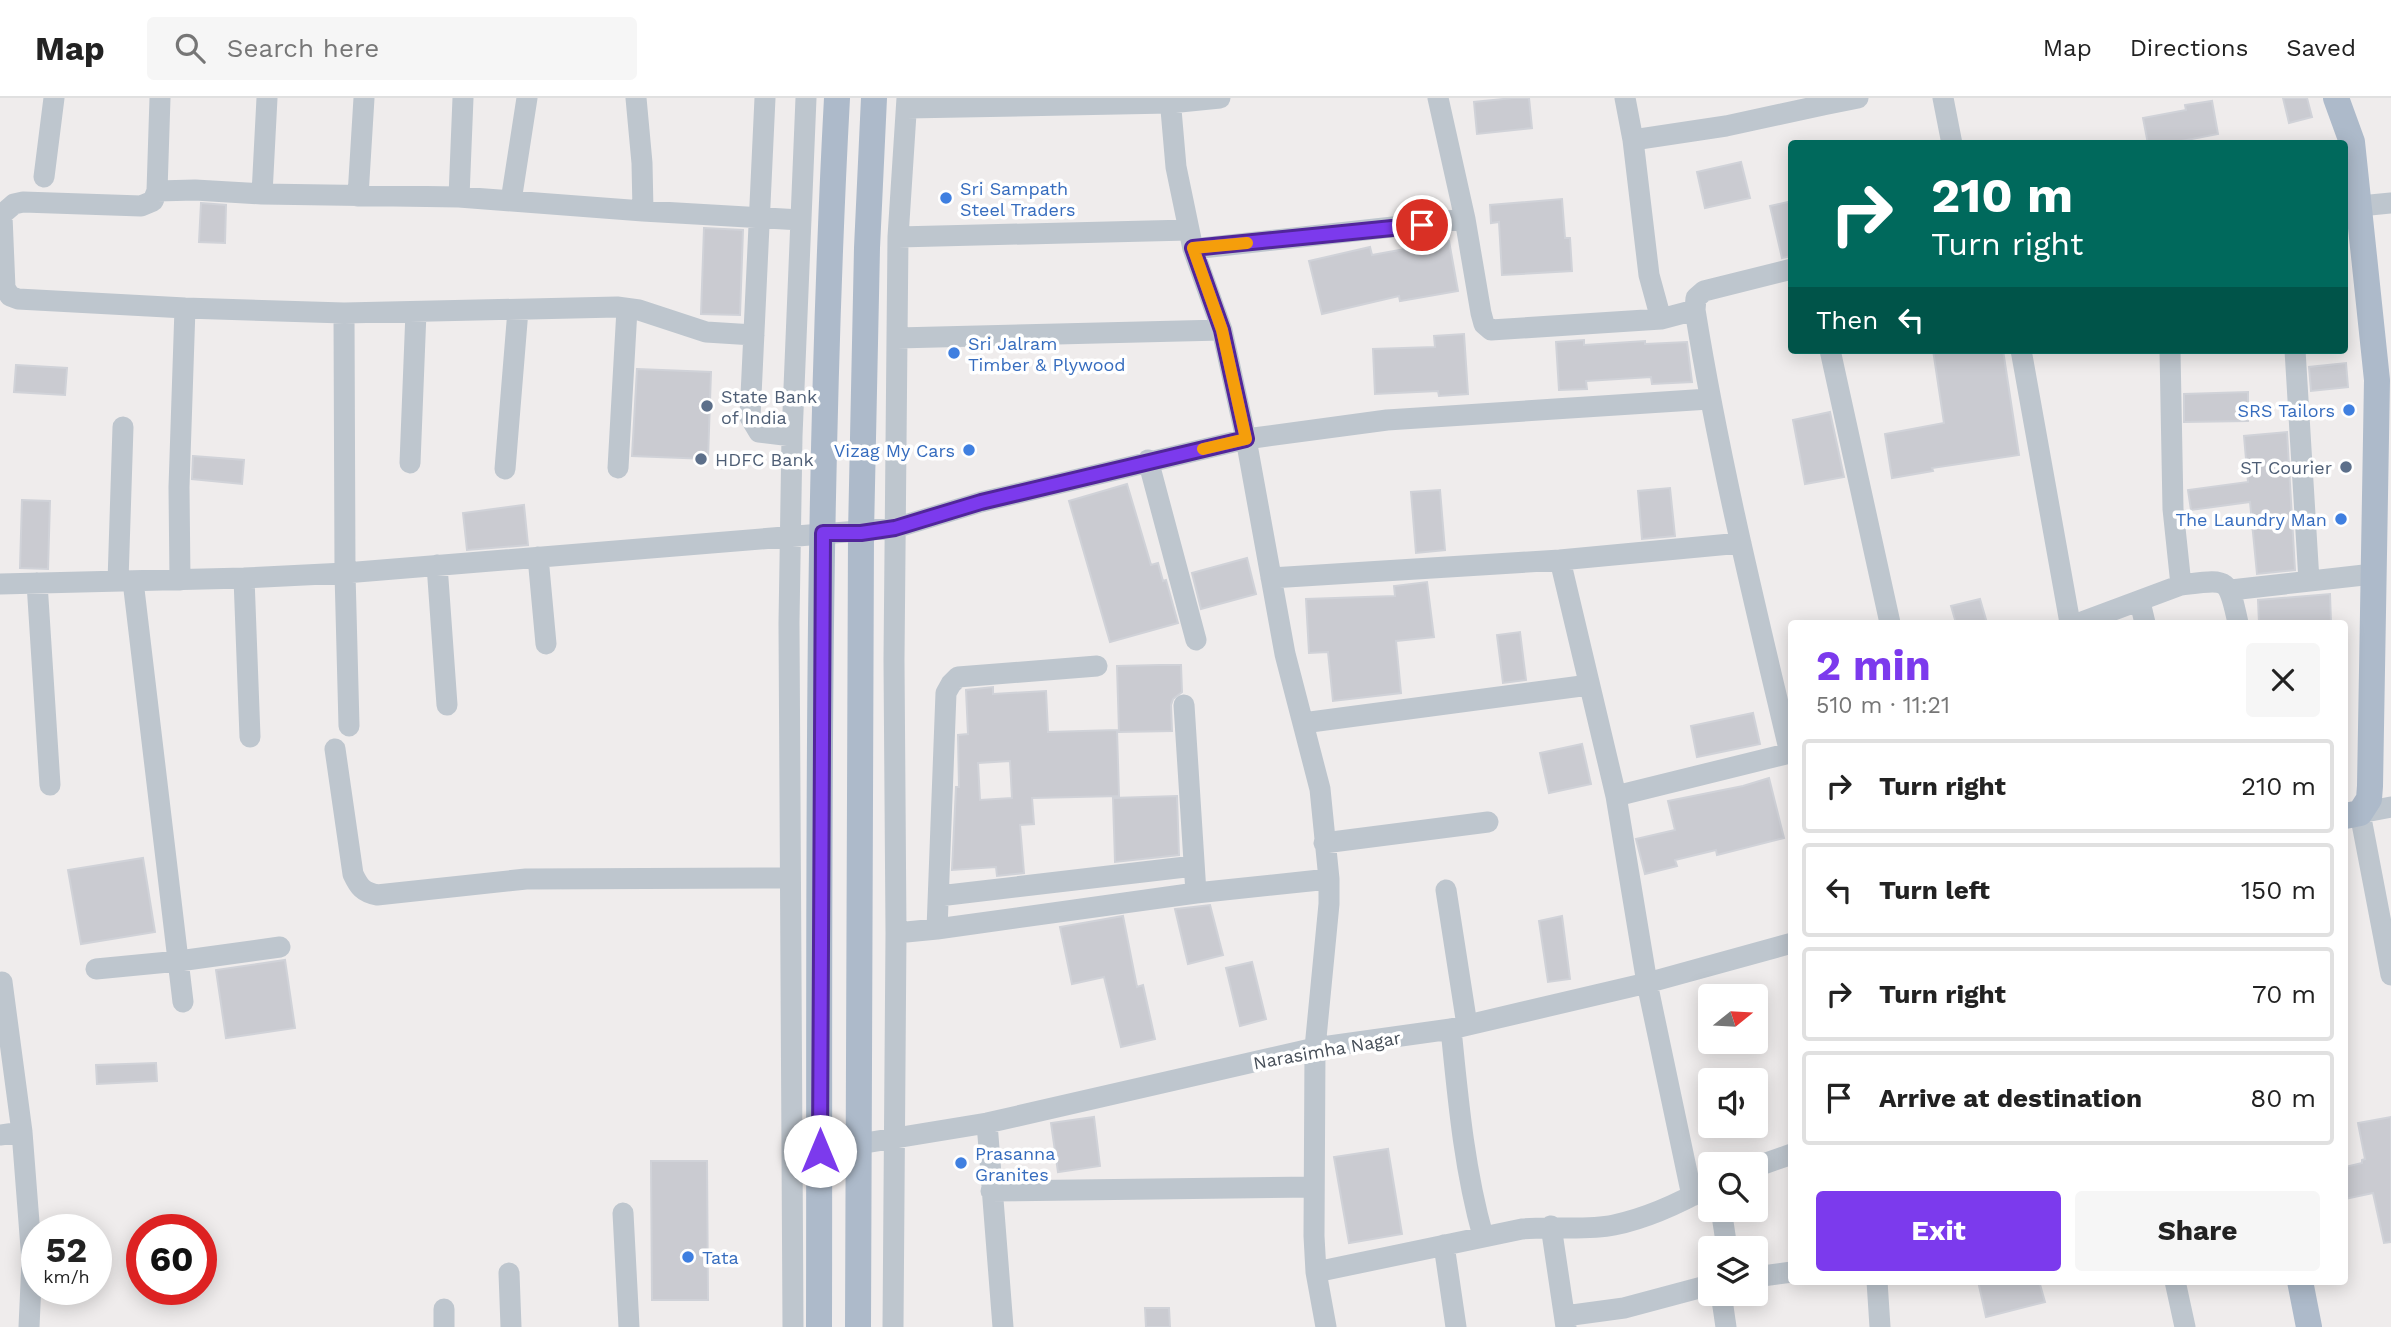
<!DOCTYPE html>
<html lang="en">
<head>
<meta charset="utf-8">
<style>
  body { margin:0; font-family:"Work Sans",sans-serif; background:#f6f6f6; color:#222; height:100vh; display:flex; flex-direction:column; font-size:26px; white-space:nowrap }
  * { box-sizing:border-box; margin:0 }
  p { font-size:23px; color:#767676 }
  .icon { flex:none; width:38px; height:38px; fill:none; stroke:currentColor; stroke-width:2; stroke-linecap:round; stroke-linejoin:round }
  .map { position:relative; flex:1; overflow:hidden }
  .sheet { position:absolute; left:1788px; top:522px; width:560px; height:665px; display:flex; flex-direction:column; background:#fff; border-radius:7px; box-shadow:0 4px 18px #0003 }
  .sheet>* { flex:none }
  .banner { position:absolute; left:1788px; top:42px; width:560px; height:214px; border-radius:7px; box-shadow:0 4px 18px #0003; background:#00695c; color:#fff; overflow:hidden }
  .needle { width:46px; rotate:72deg }
  .fabs { position:absolute; left:1698px; top:886px; display:grid; gap:14px }
  .fabs a { display:grid; place-items:center; width:70px; height:70px; border-radius:7px; background:#fff; box-shadow:0 4px 18px #0003; font-size:35px }
  .speed { position:absolute; left:21px; top:1116px; display:flex; gap:14px; font-size:35px; font-weight:700; text-align:center }
  .speed>* { display:grid; place-content:center; width:91px; height:91px; border-radius:50%; background:#fff; box-shadow:0 4px 18px #0003; line-height:1 }
  .speed small { font-size:18px; font-weight:400 }
  .speed .limit { border:10px solid #d22; background:#fff; color:#111 }
  .pin { position:absolute; display:grid; place-items:center; width:60px; height:60px; color:#fff; margin:-30px; border:4px solid #fff; border-radius:50%; box-shadow:0 2px 7px #0007 }
  .me { position:absolute; width:77px; margin:-38px; rotate:0deg; stroke-linejoin:round; filter:drop-shadow(0 0 5px #0008) }
  .turn { display:flex; align-items:center; gap:24px; height:147px; padding:0 28px; font-size:32px }
  .turn .icon { width:91px; height:91px; stroke-width:2.5 }
  .turn b { display:block; font-size:49px; line-height:60px }
  .then { display:flex; align-items:center; height:66px; padding:0 28px; background:#0003; gap:14px; font-size:26px }
  .round { display:grid; place-items:center; flex:none; width:74px; height:74px; border-radius:7px; background:#f6f6f6 }
  .head { display:flex; align-items:center; justify-content:space-between; height:119px; padding:0 28px }
  h1 { font-size:42px; font-weight:700; line-height:52px; color:#7c3aed }
  .primary-button { display:flex; gap:14px; margin-top:auto; padding:14px 28px }
  .primary-button a { flex:1; height:80px; border-radius:7px; background:#7c3aed; color:#fff; font-size:28px; font-weight:700; line-height:80px; text-align:center }
  .primary-button a+a { background:#f6f6f6; color:#222 }
  ul { padding:0; list-style:none }
  li { display:flex; align-items:center; gap:21px; height:94px; margin:0 14px 10px; padding:0 14px; border:4px solid #e0e0e0; border-radius:7px }
  li div { flex:1 }
  li b { display:block; font-size:26px }
  li em { font-style:normal }
  header { display:flex; align-items:center; gap:42px; box-sizing:border-box; height:98px; padding:0 35px; background:#fff; border-bottom:2px solid #e0e0e0 }
  header strong { font-size:33px }
  nav { display:flex; gap:38px; margin-inline-start:auto; font-size:24px }
  .search { width:490px; height:63px; background:#f6f6f6; display:flex; align-items:center; gap:18px; box-sizing:border-box; padding:0 24px; border-radius:7px; color:#767676; font-size:26px }
  .map>svg:first-child { display:block }
</style>
</head>
<body>
<header>
<strong>Map</strong>
<div class="search"><svg class="icon" aria-label="search" viewBox="0 0 24 24"><circle cx="10" cy="10" r="6"/><path d="M15 15l6 6"/></svg>Search here</div>
<nav><a>Map</a><a>Directions</a><a>Saved</a></nav>
</header>
<div class="map">
<svg width="2391" height="1229" viewBox="0 0 2391 1229">
  <rect width="100%" height="100%" fill="#efecec"/>
  <path fill="#cacbd1" stroke="#d0d2d8" stroke-width="2" fill-rule="evenodd" d="M1513,0H1529L1532,30L1477,36L1474,4Z
    M2283,0H2307L2312,19L2289,25Z
    M2212,3L2218,36L2166,46H2148L2143,20L2186,12L2185,7Z
    M1741,64L1750,100L1705,110L1697,74Z
    M1562,101L1565,140H1570L1572,173L1502,177L1499,124L1491,125L1490,107Z
    M1792,103V158L1782,160L1770,108Z
    M201,105L226,107L225,145L199,144Z
    M704,130L743,132L740,217L701,216Z
    M1449,143L1458,193L1400,203L1399,198L1322,216L1309,163L1370,149L1372,157Z
    M1464,236L1468,296L1439,298L1438,293L1375,296L1373,251L1435,249L1434,238Z
    M1584,242V247L1645,243V246L1687,244L1692,284L1652,286L1651,279L1586,283L1587,291L1559,292L1556,244Z
    M1933,252H2003L2019,357L1932,370L1933,373L1892,380L1885,336L1944,325Z
    M2346,265L2348,289L2311,293L2309,269Z
    M16,267L67,270L65,297L14,294Z
    M637,271L711,274L708,361L632,358Z
    M2248,294V323L2184,324V296Z
    M1830,314L1844,379L1805,386L1793,322Z
    M2287,334L2295,472L2257,476L2250,404L2191,412L2188,392L2248,384L2244,338Z
    M193,358L244,362L242,386L192,381Z
    M1127,386L1151,467L1158,465L1163,483L1166,482L1178,525L1110,544L1069,403Z
    M1670,390L1675,438L1642,441L1638,393Z
    M1440,392L1445,452L1416,455L1411,394Z
    M22,402L50,403L48,471L20,470Z
    M524,407L528,447L467,452L463,415Z
    M1247,460L1256,496L1201,511L1192,475Z
    M1427,484L1434,539L1396,543L1401,595L1333,603L1328,554L1309,555L1306,501L1395,498L1394,488Z
    M2330,496L2331,525H2259L2258,502Z
    M1980,501L1987,525H1956L1951,508Z
    M1520,534L1526,582L1503,585L1497,537Z
    M1159,567H1181L1182,594L1173,601L1171,607L1172,633L1119,634L1117,568Z
    M993,589V596L1046,593L1048,634L1117,632L1119,698L1032,700L1034,726L1020,727L1024,775L997,778L996,769L952,772L956,689H959L958,637L968,636L966,592ZM1010,663L1012,700L980,702L978,665Z
    M1753,615L1760,646L1697,659L1691,628Z
    M1582,646L1591,686L1549,695L1540,655Z
    M1769,680L1784,740L1717,757L1716,752L1675,762L1677,768L1645,776L1636,741L1675,732L1668,703L1743,688Z
    M1177,698L1179,757L1115,764L1113,700Z
    M143,760L155,834L81,846L68,772Z
    M1210,807L1223,857L1188,866L1175,811Z
    M1123,818L1137,889L1143,887L1155,941L1121,949L1104,879L1072,886L1060,829Z
    M1562,818L1570,881L1548,884L1539,823Z
    M285,862L295,930L226,940L216,872Z
    M1252,864L1266,921L1240,928L1226,870Z
    M156,965L157,983L97,986L96,967Z
    M1094,1019L1100,1068L1058,1074L1051,1025Z
    M2391,1019V1144L2384,1145L2373,1095L2345,1101V1069L2362,1065V1062L2365,1061L2358,1025Z
    M1388,1051L1402,1136L1349,1145L1334,1059Z
    M651,1063H707L708,1202H652Z
    M1978,1183H2039L2045,1204L1986,1219Z
    M1145,1210H1169L1170,1229H1146Z"/>
  <g fill="none" stroke-linecap="round" stroke-linejoin="round">
    <path stroke="#bec6ce" stroke-width="21" d="M636,0L642,65L643,113
      M765,0L750,319L759,334L792,338
      M1170,0L1176,69L1193,151L1222,232L1246,341L1285,556L1320,691L1329,781V806L1315,950L1314,1138L1316,1174L1326,1229
      M1625,0L1633,42L1649,177L1661,221
      M1821,0L1823,7L1858,0
      M1943,0L1952,46
      M907,10L1170,5L1220,0
      M1633,42L1726,28L1823,7
      M44,79L54,0
      M157,93L160,0
      M262,96L267,0
      M358,98L364,0
      M459,99L463,0
      M511,103L527,0
      M2360,108L2391,105
      M0,118L14,106L23,104L141,108L153,103L157,93L195,92L262,96L459,99L643,113L801,122
      M1465,121L1481,215L1484,226L1491,232L1661,221L1695,212
      M898,139L1189,132
      M1193,151L1465,121L1438,0
      M1792,171L1704,193L1696,200L1695,212C1719,361 1755,508 1790,655H1792
      M344,215L617,209L639,212L706,234L754,237
      M897,240L1222,232
      M1830,252L1890,525
      M2021,252L2070,525
      M2295,252L2309,483
      M1148,362L1196,542
      M410,365L416,214
      M618,370L627,211
      M505,371L518,212
      M538,459L546,546
      M1560,462L1741,445
      M437,467L447,607
      M244,480L250,639
      M1271,480L1560,462L1616,698L1647,885L1692,1098
      M180,482L179,389L185,210
      M118,483L123,329
      M133,483L183,904
      M37,485L50,687
      M0,486L244,480L345,475L344,215L185,210L18,201L10,198L5,190L2,118
      M2181,487C2228,481 2228,478 2238,525
      M2231,492L2373,476
      M2140,504L2145,525
      M2079,525L2181,487L2173,411L2170,252
      M1303,625L1589,587
      M349,628L345,475L895,430L981,404L1246,341L1387,322L1709,301
      M335,651L353,776C359,789 363,794 377,797L526,781L790,780
      M1616,698L1790,655
      M2391,709L2360,715L2391,877
      M1324,745L1488,724
      M1446,792L1467,927
      M1196,795L1329,781
      M939,798L1194,768
      M937,831L946,595L951,586L958,579L1097,568
      M896,835L937,831L1196,795L1184,607
      M96,871L179,863L280,849
      M0,885L2,884L22,1034L32,1163L29,1229
      M1451,931C1458,1001 1464,1070 1483,1138
      M987,1025L1003,1229
      M0,1037L22,1034
      M859,1046L987,1025L1315,950L1451,931L1647,885L1792,845
      M1755,1069L1792,1056
      M991,1093L1314,1089
      M1721,1111L1727,1150
      M623,1115L629,1229
      M1551,1128L1566,1229
      M1444,1147L1456,1229
      M1316,1174L1522,1131C1553,1128 1585,1133 1614,1127C1648,1120 1680,1105 1710,1088
      M509,1175L511,1229
      M1755,1179L1792,1174
      M1877,1183L1880,1229
      M2175,1183L2185,1229
      M1721,1195L1726,1229
      M444,1211V1229
      M1565,1218L1624,1210L1710,1187
      M793,1229L789,525L792,338L806,0
      M893,1229L896,835L894,562L897,240L898,139L907,0"/>
    <path stroke="#adbaca" stroke-width="26" d="M2336,0L2352,44L2377,282L2370,688L2369,701L2360,715L2345,718
      M2300,1183L2309,1229
      M819,1229C820,819 815,409 837,0
      M858,1229L861,435L867,150L874,0"/>
  </g>
  <g fill="none" stroke-linecap="round" stroke-linejoin="round">
    <defs>
      <path id="route" d="M820,1053L823,435H861L895,430L981,404L1246,341L1222,232L1193,150L1422,127"/>
    </defs>
    <use href="#route" stroke="#51269a" stroke-width="18"/>
    <use href="#route" stroke="#7c3aed" stroke-width="12"/>
    <path stroke="#f59e0b" stroke-width="12" d="M1203,351L1246,341L1222,232L1193,150L1247,145"/>
  </g>
  <g fill="#3f7fe0" stroke="#fff" stroke-width="2.5">
    <circle cx="946" cy="100" r="7"/>
    <circle cx="954" cy="255" r="7"/>
    <circle cx="2349" cy="312" r="7"/>
    <circle cx="969" cy="352" r="7"/>
    <circle cx="2341" cy="421" r="7"/>
    <circle cx="961" cy="1065" r="7"/>
    <circle cx="688" cy="1159" r="7"/>
  </g>
  <g fill="#5c6f8a" stroke="#fff" stroke-width="2.5">
    <circle cx="707" cy="308" r="7"/>
    <circle cx="701" cy="361" r="7"/>
    <circle cx="2346" cy="369" r="7"/>
  </g>
  <g text-anchor="middle" dominant-baseline="central" stroke-width="7" stroke-linejoin="round" paint-order="stroke">
    <g font-size="18" fill="#366cbe" stroke="#fff" text-anchor="start">
      <text x="960" y="90">Sri Sampath<tspan x="960" dy="21">Steel Traders</tspan></text>
      <text x="968" y="245">Sri Jalram<tspan x="968" dy="21">Timber &amp; Plywood</tspan></text>
      <text x="2335" y="312" text-anchor="end">SRS Tailors</text>
      <text x="955" y="352" text-anchor="end">Vizag My Cars</text>
      <text x="2327" y="421" text-anchor="end">The Laundry Man</text>
      <text x="975" y="1055">Prasanna<tspan x="975" dy="21">Granites</tspan></text>
      <text x="702" y="1159">Tata</text>
    </g>
    <g font-size="18" fill="#4e5e75" stroke="#fff" text-anchor="start">
      <text x="721" y="298">State Bank<tspan x="721" dy="21">of India</tspan></text>
      <text x="715" y="361">HDFC Bank</text>
      <text x="2332" y="369" text-anchor="end">ST Courier</text>
    </g>
    <g font-size="18" fill="#464e58" stroke="#fff">
      <text transform="translate(1327 952) rotate(-10)">Narasimha Nagar</text>
    </g>
  </g>
</svg>
<div class="fabs">
<a><svg class="needle" viewBox="-14 -14 28 28"><path d="M0-13l5 13h-10z" fill="#e53935"/><path d="M0 13l5-13h-10z" fill="#767676"/></svg></a>
<a><svg class="icon" aria-label="sound" viewBox="0 0 24 24"><path d="M4 9h4l5-4v14l-5-4H4zM17 9q2 3 0 6"/></svg></a>
<a><svg class="icon" aria-label="search" viewBox="0 0 24 24"><circle cx="10" cy="10" r="6"/><path d="M15 15l6 6"/></svg></a>
<a><svg class="icon" aria-label="layers" viewBox="0 0 24 24"><path d="M12 4l9 5-9 5-9-5zM3 14l9 5 9-5"/></svg></a>
</div>
<div class="speed"><div>52<small>km/h</small></div><div class="limit">60</div></div>
<div class="pin" style="left:1422px;top:127px;background:#d93025"><svg class="icon" aria-label="arrive" viewBox="0 0 24 24"><path d="M6 21V4h12l-3 4 3 4H6"/></svg></div>
<svg class="me" style="left:820px;top:1053px" viewBox="-20 -20 40 40"><circle r="19" fill="#fff"/><path d="M0-13L10 11 0 6-10 11z" fill="#7c3aed"/></svg>
<div class="banner">
<div class="turn"><svg class="icon" aria-label="right" viewBox="0 0 24 24"><path d="M7 20v-9h11M14 6l5 5-5 5"/></svg><div><b>210 m</b>Turn right</div></div>
<div class="then">Then<svg class="icon" aria-label="left" viewBox="0 0 24 24"><path d="M17 20v-9H6M10 6l-5 5 5 5"/></svg></div>
</div>
<section class="sheet">
<div class="head"><div><h1>2 min</h1><p>510 m · 11:21</p></div><a class="round"><svg class="icon" aria-label="close" viewBox="0 0 24 24"><path d="M6 6l12 12M18 6L6 18"/></svg></a></div>
<ul>
<li><svg class="icon" aria-label="right" viewBox="0 0 24 24"><path d="M7 20v-9h11M14 6l5 5-5 5"/></svg><div><b>Turn right</b></div><em>210 m</em></li>
<li><svg class="icon" aria-label="left" viewBox="0 0 24 24"><path d="M17 20v-9H6M10 6l-5 5 5 5"/></svg><div><b>Turn left</b></div><em>150 m</em></li>
<li><svg class="icon" aria-label="right" viewBox="0 0 24 24"><path d="M7 20v-9h11M14 6l5 5-5 5"/></svg><div><b>Turn right</b></div><em>70 m</em></li>
<li><svg class="icon" aria-label="arrive" viewBox="0 0 24 24"><path d="M6 21V4h12l-3 4 3 4H6"/></svg><div><b>Arrive at destination</b></div><em>80 m</em></li>
</ul>
<div class="primary-button"><a>Exit</a><a>Share</a></div>
</section>
</div>
</body>
</html>
